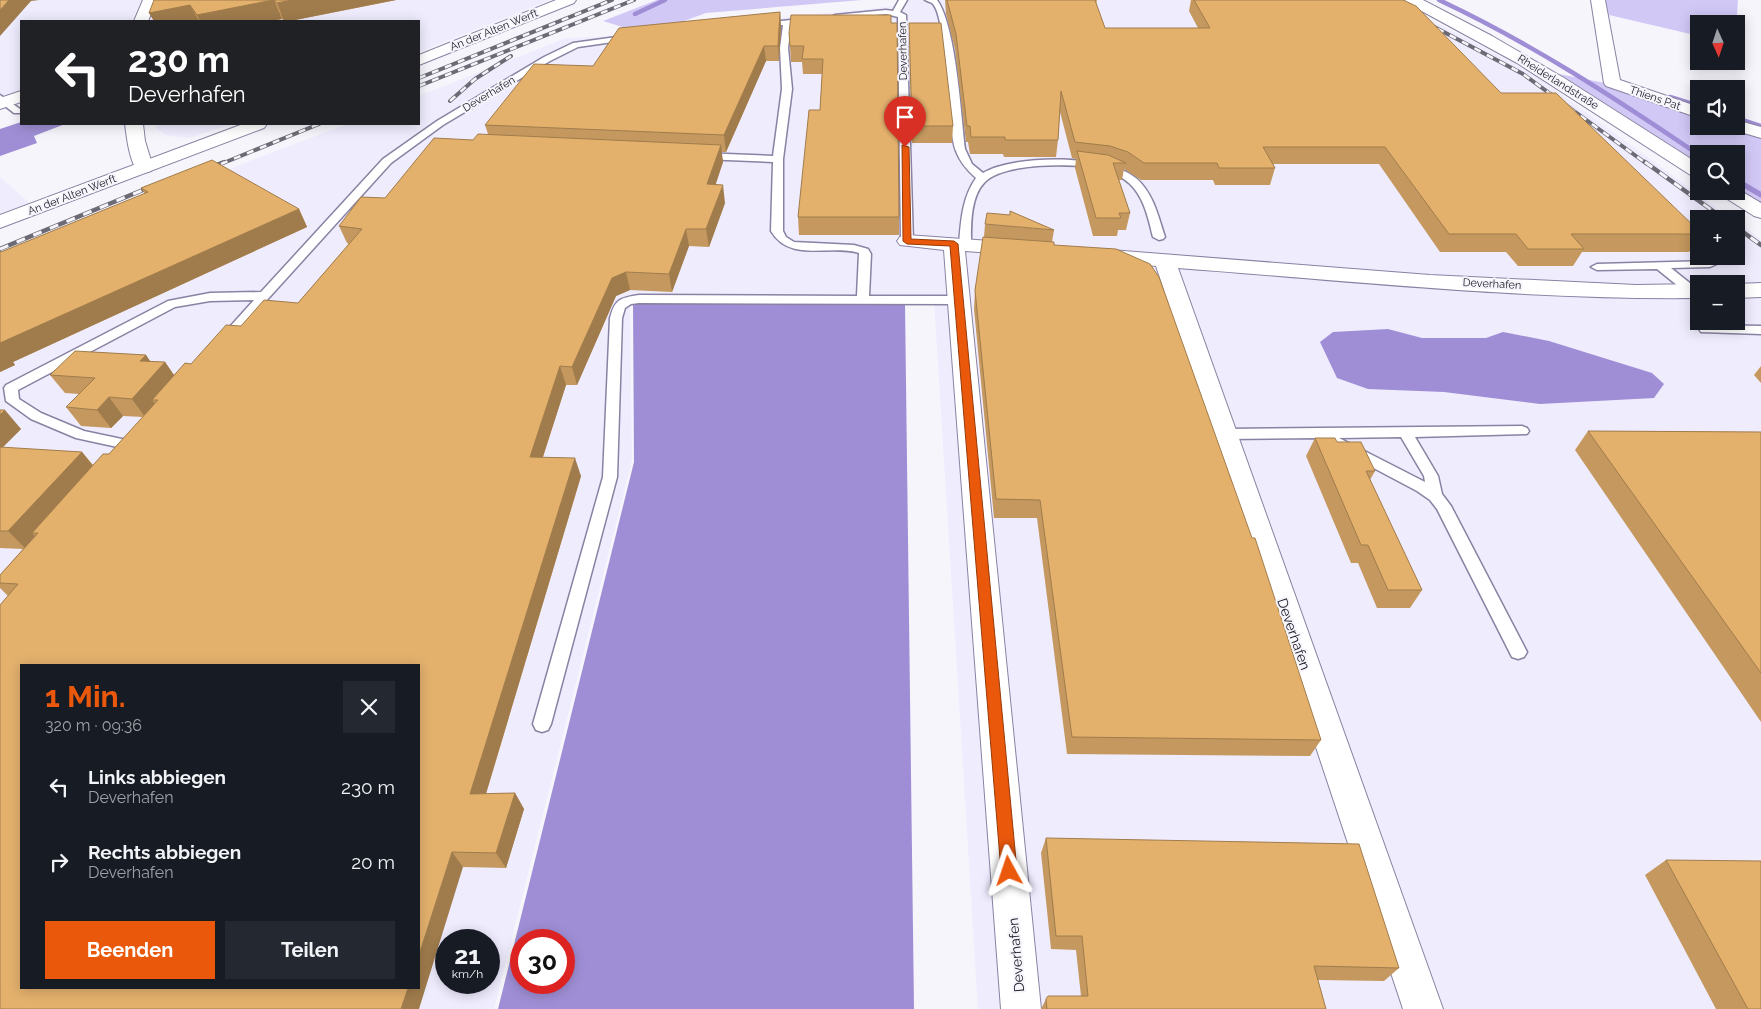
<!DOCTYPE html>
<html lang="de">
<head>
<meta charset="utf-8">
<style>
  body { margin:0; font-family:Raleway,sans-serif; background:#242831; color:#f1f3f6; height:100vh; display:flex; flex-direction:column; font-size:19px; white-space:nowrap }
  * { box-sizing:border-box; margin:0 }
  p { font-size:16px; color:#9ea1a6 }
  .icon { flex:none; width:28px; height:28px; fill:none; stroke:currentColor; stroke-width:2; stroke-linecap:round; stroke-linejoin:round }
  .map { position:relative; flex:1; overflow:hidden }
  .panel { position:absolute; left:20px; top:664px; width:400px; height:325px; display:flex; flex-direction:column; background:#171b24; border-radius:0px; box-shadow:0 2px 12px #0003 }
  .panel>* { flex:none }
  .banner { position:absolute; left:20px; top:20px; width:400px; height:105px; border-radius:0px; box-shadow:0 2px 12px #0003; background:#202124; color:#fff; overflow:hidden }
  .needle { width:32px; rotate:177deg }
  .buttons { position:absolute; left:1690px; top:15px; display:grid; gap:10px }
  .buttons a { display:grid; place-items:center; width:55px; height:55px; border-radius:0px; background:#171b24; box-shadow:0 2px 12px #0003; font-size:25px }
  .speed { position:absolute; left:435px; top:929px; display:flex; gap:10px; font-size:25px; font-weight:700; text-align:center }
  .speed>* { display:grid; place-content:center; width:65px; height:65px; border-radius:50%; background:#171b24; box-shadow:0 2px 12px #0003; line-height:1 }
  .speed small { font-size:12px; font-weight:400 }
  .speed .limit { border:8px solid #d22; background:#fff; color:#111 }
  .pin { position:absolute; display:grid; place-items:center; width:42px; height:42px; color:#fff; margin:-51px -21px; border-radius:50% 50% 50% 0; rotate:-45deg; box-shadow:0 0 5px #0007 }
  .pin .icon { rotate:45deg }
  .me { position:absolute; width:55px; margin:-28px; rotate:355deg; stroke-linejoin:round; filter:drop-shadow(0 0 4px #0008) }
  .turn { display:flex; align-items:center; gap:18px; height:105px; padding:0 25px; font-size:22px }
  .turn .icon { width:65px; height:65px; stroke-width:2.5 }
  .turn b { display:block; font-size:35px; line-height:42px }
  .round { display:grid; place-items:center; flex:none; width:52px; height:52px; border-radius:0px; background:#242831 }
  .summary { display:flex; align-items:center; justify-content:space-between; height:85px; padding:0 25px }
  h1 { font-size:30px; font-weight:700; line-height:38px; color:#ea580c }
  .cta { display:flex; gap:10px; margin-top:auto; padding:10px 25px }
  .cta a { flex:1; height:58px; border-radius:0px; background:#ea580c; color:#fff; font-size:20px; font-weight:700; line-height:58px; text-align:center }
  .cta a+a { background:#242831; color:#f1f3f6 }
  ul { padding:0; list-style:none }
  li { display:flex; align-items:center; gap:15px; height:75px; padding:0 25px }
  li div { flex:1 }
  li b { display:block; font-size:19px }
  li em { font-style:normal }
  .map>svg:first-child { display:block }
</style>
</head>
<body>
<div class="map">
<svg width="1761" height="1009" viewBox="0 0 1761 1009">
  <rect width="100%" height="100%" fill="#f6f5fc"/>
  <path fill="#efecfe" fill-rule="evenodd" d="M0,0H142L131,21H21V93L0,99Z
    M157,0H550L419,52V21H150Z
    M906,0H1393L1531,72L1732,219H1699V256H1736V221L1761,239V1009H978L934,300L630,302L632,460L494,1009H0V263L245,163L347,124H419V96L566,38L600,37L906,5ZM1699,284H1736V321H1699ZM21,665H419V988H21ZM446,940H489V982H446Z
    M155,124H232L189,138L166,135L157,129Z
    M0,177L32,205L0,217Z"/>
  <path fill="#d1c8f6" d="M657,0H862L706,13L670,26L629,29L603,21Z
    M1605,0H1738L1736,28V24H1699V36L1609,15Z
    M1559,74L1605,83L1699,114V126H1736L1761,134V203L1736,187V154H1699V163Z"/>
  <path fill="#9f8ed5" fill-rule="evenodd" d="M21,122V124H65L34,136L37,143L0,156V129Z
    M633,303L905,304L914,1009H498L634,462ZM521,940H564V982H521Z
    M1388,329L1422,338H1486L1503,332L1549,341L1652,373L1664,384L1654,398L1540,404L1444,392L1368,389L1337,378L1320,342L1333,332Z"/>
  <g fill="none" stroke-linecap="round" stroke-linejoin="round">
    <path stroke="#9f8ed5" stroke-width="4.5" d="M1439,0C1531,43 1615,98 1699,155
      M635,14L665,0
      M1670,97L1699,106
      M1736,118L1761,126"/>
    <path stroke="#9f8ed5" stroke-width="5.5" d="M1736,180L1761,195"/>
    <defs>
      <path id="service" d="M899,0H907L900,12L906,15L913,241L907,244L901,241L898,17L886,14L835,19L831,17L835,15L886,10L893,11Z
        M925,0H937C956,26 961,114 965,149L972,164L983,173C1014,154 1110,154 1137,179C1154,195 1158,216 1165,237L1163,239L1159,240L1153,237C1148,217 1144,197 1129,183C1121,176 1111,171 1102,169C1076,163 1002,162 984,183C970,198 971,226 971,245L969,247H961L959,245C961,221 962,198 976,178C967,170 960,162 956,151C946,127 948,16 932,3C930,2 927,1 925,0Z
        M810,18L814,20L813,22L791,24L788,48L792,89L783,159V231L786,237L794,242L854,245L868,249L871,254L869,296H959L965,300L959,304L639,303L631,304L625,308L622,318L617,477L551,724L548,730L542,732L536,730L533,724L603,477L610,318C615,299 620,298 639,295L857,296L859,253C829,244 790,263 771,231L773,162L702,159L697,156L702,153L773,156L782,89L780,48L783,25L761,27L757,25L761,23Z
        M631,35L635,37L634,39L578,47L550,61L443,125L391,163L228,343H220L218,340L254,300L210,301L175,307L18,390L19,399L41,413L84,431L136,442L138,445L136,448L131,450L76,438L31,419L6,401L4,388L6,385L168,301L210,293L261,292L383,159L437,121L544,57L573,43Z
        M0,95L20,109V113H14L0,102Z
        M1706,256H1718L1721,262L1710,267L1671,268L1696,288L1698,291L1696,294H1688L1657,269L1597,270L1591,267L1597,264L1709,261Z
        M1705,325L1761,326V334L1701,332L1699,329Z
        M1522,426L1527,428L1529,431L1527,434L1415,437L1438,476L1442,494L1451,506L1527,652L1524,657L1518,659L1512,657L1437,509L1430,500L1417,491L1317,438L1225,439L1220,437L1218,434L1220,431L1225,429ZM1401,437L1424,476L1425,482L1339,438Z"/>
      <path id="minor" d="M143,0H157L148,21H134Z
        M1591,0H1605L1620,80L1699,107V118L1606,86L1604,83Z
        M21,91V102L0,109V98Z
        M1736,120L1761,127V138L1730,129L1728,126H1736Z
        M125,124H143L145,141L153,167L151,171L144,173L137,171C129,158 127,139 125,124Z
        M907,235L1018,243L1025,245L1028,249L1025,253L1018,255L965,251L1041,1009H1001L944,250L900,245L897,241L900,237Z
        M1098,249L1430,275L1636,285L1699,284V298C1525,300 1351,281 1178,268L1443,1009H1403L1156,266L1091,259L1088,255L1091,251Z
        M1761,283V297L1736,298V284Z"/>
      <path id="tertiary" d="M556,0H576L574,3L419,65V55Z
        M243,124H267L264,128L0,228V215Z"/>
      <path id="secondary" d="M1405,0H1423L1492,36L1564,78L1699,164V178L1692,176L1517,63L1407,3Z
        M1736,188L1761,203V218L1754,216L1721,195L1719,191H1736Z"/>
    </defs>
    <use href="#service" stroke="#8982a2" stroke-width="3"/>
    <use href="#minor" stroke="#8982a2" stroke-width="2"/>
    <use href="#tertiary" stroke="#8982a2" stroke-width="2"/>
    <use href="#secondary" stroke="#8982a2" stroke-width="2"/>
    <use href="#service" fill="#fff" fill-rule="evenodd"/>
    <use href="#minor" fill="#fff" fill-rule="evenodd"/>
    <use href="#tertiary" fill="#fff" fill-rule="evenodd"/>
    <use href="#secondary" fill="#fff" fill-rule="evenodd"/>
    <defs>
      <path id="rail-far1" d="M1425,22L1523,74L1647,164
        M419,78L612,0
        M419,86L634,0
        M450,101L475,79L511,56
        M221,164L319,124"/>
      <path id="rail" d="M1645,162L1724,219
        M207,169L224,162
        M1736,227L1761,245
        M0,249L155,185"/>
    </defs>
    <use href="#rail-far1" stroke="#6c6a74" stroke-width="4"/>
    <use href="#rail" stroke="#6c6a74" stroke-width="4.5"/>
    <use href="#rail-far1" stroke="#f6f5fc" stroke-width="2.5" stroke-dasharray="7" stroke-linecap="butt"/>
    <use href="#rail" stroke="#f6f5fc" stroke-width="3" stroke-dasharray="9" stroke-linecap="butt"/>
  </g>
  <path fill="#c4985e" d="M154,0H396L290,21H284L282,19L272,21H154L149,13Z
    M945,0H1097L1096,4L1105,28H1198L1189,11L1191,0H1403L1501,93L1699,231V238L1689,252H1582L1573,266H1518L1506,252H1440L1379,164H1273L1275,168L1270,185H1215L1213,180H1141L1124,169L1122,180H1119L1130,213L1126,230H1118L1117,236H1093L1075,168L1076,159L1072,158L1060,112L1058,140L1056,157H1004L1003,154H970L968,142H966L955,49L946,14Z
    M780,12L781,27L779,61H766L726,152H721L723,162L715,185L725,203L709,247L689,246L672,292L630,290L616,296L577,385H566L543,457L581,476L486,794L515,793L524,809L506,868L463,867L8,596L0,588V575L23,549L0,548V410L21,429L2,448L82,452L93,465L109,454L143,417L123,416L111,428L81,426L66,407L79,394L65,393L50,375L146,355L150,362H165L174,375L191,364L241,326L298,303L349,244L347,243L339,226L385,198L473,140L488,134L485,125L593,66Z
    M891,23L899,217V235H799L798,217L820,110L822,74H803L802,62H791L789,33Z
    M909,23L953,126L952,143H912L909,38Z
    M141,188L299,209L307,227L13,362L15,365L0,372L1,252L145,194Z
    M985,224L1054,230L1052,242L1054,245L1321,740L1310,756L1067,754L1037,518H994L974,309L975,290L984,237Z
    M1761,366V383L1754,375Z
    M1588,431L1761,432V722L1575,450Z
    M1315,438L1337,442L1375,471L1370,480L1422,590L1410,608H1377L1358,563H1351L1306,456Z
    M1046,838L1399,968L1384,981L1318,980L1326,1009H1041L1046,999L1081,996L1076,950L1051,949L1041,853Z
    M1666,860L1761,1009H1716L1645,875Z"/>
  <path fill="#a07c4c" d="M9,0H39L31,1L0,36V10Z
    M274,0L282,19L272,21H200L197,15Z
    M292,0H396L290,21H284L277,3Z
    M190,5L199,21H154L149,13Z
    M780,12L781,27L779,61L778,46Z
    M764,46L766,61L726,152L724,135Z
    M721,145L723,162L710,202L707,184Z
    M723,185L725,203L709,247L706,229Z
    M299,209L307,227L13,362L15,365L0,372V343Z
    M686,229L689,246L672,292L669,274Z
    M626,272L630,290L616,296L577,385L572,367L612,278Z
    M146,355L157,371L165,362L178,381L158,400H152L156,405L145,417L132,399L140,361Z
    M560,366L566,385L537,475L530,457Z
    M109,397L123,416L111,428L97,410Z
    M5,410L21,429L0,450V415Z
    M82,452L97,471L38,533H32L37,538L27,550L8,531Z
    M575,458L581,476L481,810L470,794Z
    M515,793L524,809L506,868L496,853Z
    M452,852L463,867L419,1009H401L408,988H419V955Z"/>
  <path fill="#e4b16d" stroke="#a07c4c" d="M0,0H9L0,10Z
    M154,0H273L197,15L190,5L149,13Z
    M274,0H292L277,3Z
    M947,0H1095L1105,28H1210L1194,0H1403L1416,6L1501,93H1556L1699,231V234H1571L1584,249H1528L1516,234H1449L1385,147H1263L1275,168H1219L1217,163H1144L1128,152L1110,146L1075,142L1061,91L1058,140H1005V137H971L970,126H967L956,34Z
    M780,12L778,46H764L724,135L485,125L534,64L593,66L619,28Z
    M791,15H891V23H897L899,217H798L809,110H820L823,59H802L804,46H790L789,33Z
    M909,23H941L953,126H912Z
    M478,134L721,145L707,184L723,185L706,229H686L669,274L626,272L612,278L572,367L560,366L530,457L575,458L470,794L515,793L496,853L452,852L419,955V665H21V988H408L401,1009H0V605L18,584L0,583V575L38,533H32L103,454H109L158,400H152L185,363L191,364L226,325L241,326L264,300L298,303L362,229L339,226L361,197L385,198L434,138L473,140Z
    M1077,151L1108,155L1126,163H1113L1130,213H1119L1121,218H1096Z
    M212,160L299,209L0,343V251L1,252L148,192L141,188Z
    M1010,211L1054,230L985,224L987,213L1010,215Z
    M983,237L1054,242V245L1116,249L1150,264L1159,277L1252,538H1255L1321,740L1072,737L1040,500L996,499L975,290Z
    M75,351L146,355L140,361L165,362L132,399L109,397L97,410L66,407L95,378L50,375Z
    M0,410H5L0,415Z
    M1588,431L1761,432V673Z
    M1315,438H1335L1337,442H1361L1375,471H1366L1422,590H1388L1368,545H1361Z
    M0,447L82,452L8,531H0Z
    M1046,838L1359,844L1399,968L1314,966L1326,1009H1047L1046,999L1048,996H1088L1082,936H1056Z
    M1666,860L1761,861V1009H1748Z"/>
  <path fill="#ea580c" stroke="#983908" d="M902,145L909,147L911,239L954,241L958,244L1017,871L1014,876L1009,879L1004,876L1001,871L950,246L907,244L903,241Z"/>
  <g text-anchor="middle" dominant-baseline="central" stroke-width="4" stroke-linejoin="round" paint-order="stroke">
    <g font-size="11" fill="#1c1925" stroke="#f6f5fc">
      <text transform="translate(494 30) rotate(-22)">An der Alten Werft</text>
      <text transform="translate(903 51) rotate(-91)">Deverhafen</text>
      <text transform="translate(1558 82) rotate(32)">Rheiderlandstraße</text>
      <text transform="translate(489 94) rotate(-31)">Deverhafen</text>
      <text transform="translate(1655 98) rotate(19)">Thiens Pat</text>
      <text transform="translate(72 195) rotate(-21)">An der Alten Werft</text>
      <text transform="translate(1492 284) rotate(3)">Deverhafen</text>
    </g>
    <g font-size="14" fill="#1c1925" stroke="#f6f5fc">
      <text transform="translate(1294 634) rotate(71)">Deverhafen</text>
      <text transform="translate(1016 955) rotate(-95)">Deverhafen</text>
    </g>
  </g>
</svg>
<div class="buttons">
<a><svg class="needle" viewBox="-14 -14 28 28"><path d="M0-13l5 13h-10z" fill="#e53935"/><path d="M0 13l5-13h-10z" fill="#9ea1a6"/></svg></a>
<a><svg class="icon" aria-label="sound" viewBox="0 0 24 24"><path d="M4 9h4l5-4v14l-5-4H4zM17 9q2 3 0 6"/></svg></a>
<a><svg class="icon" aria-label="search" viewBox="0 0 24 24"><circle cx="10" cy="10" r="6"/><path d="M15 15l6 6"/></svg></a>
<a>+</a>
<a>−</a>
</div>
<div class="speed"><div>21<small>km/h</small></div><div class="limit">30</div></div>
<div class="pin" style="left:905px;top:147px;background:#d93025"><svg class="icon" aria-label="arrive" viewBox="0 0 24 24"><path d="M6 21V4h12l-3 4 3 4H6"/></svg></div>
<svg class="me" style="left:1009px;top:871px" viewBox="-20 -20 40 40"><path d="M0-17L14 15 0 8-14 15z" fill="#ea580c" stroke="#fff" stroke-width="4"/></svg>
<div class="banner">
<div class="turn"><svg class="icon" aria-label="left" viewBox="0 0 24 24"><path d="M17 20v-9H6M10 6l-5 5 5 5"/></svg><div><b>230 m</b>Deverhafen</div></div>
</div>
<section class="panel">
<div class="summary"><div><h1>1 Min.</h1><p>320 m · 09:36</p></div><a class="round"><svg class="icon" aria-label="close" viewBox="0 0 24 24"><path d="M6 6l12 12M18 6L6 18"/></svg></a></div>
<ul>
<li><svg class="icon" aria-label="left" viewBox="0 0 24 24"><path d="M17 20v-9H6M10 6l-5 5 5 5"/></svg><div><b>Links abbiegen</b><p>Deverhafen</p></div><em>230 m</em></li>
<li><svg class="icon" aria-label="right" viewBox="0 0 24 24"><path d="M7 20v-9h11M14 6l5 5-5 5"/></svg><div><b>Rechts abbiegen</b><p>Deverhafen</p></div><em>20 m</em></li>
</ul>
<div class="cta"><a>Beenden</a><a>Teilen</a></div>
</section>
</div>
</body>
</html>
